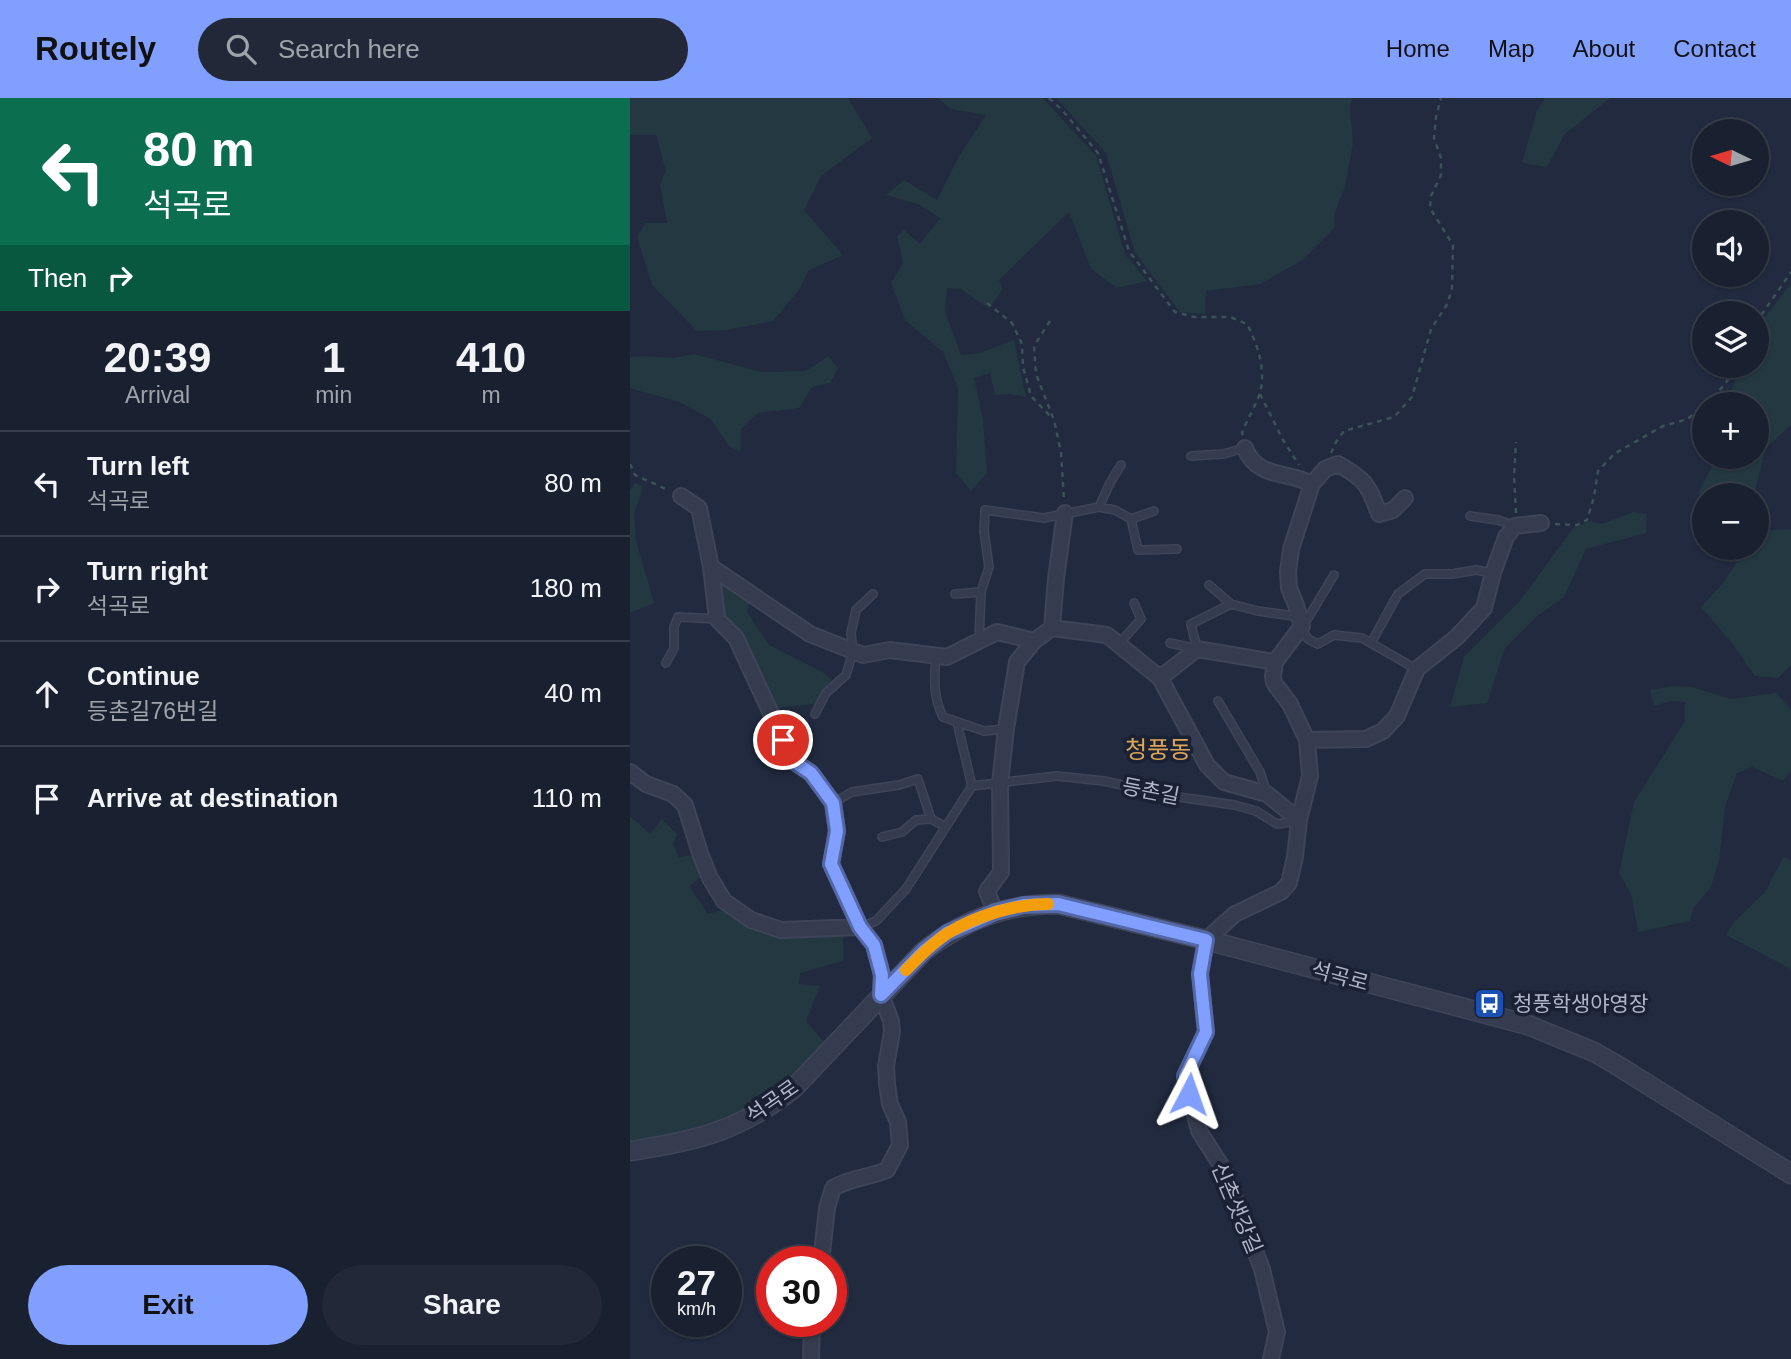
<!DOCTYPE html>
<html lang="en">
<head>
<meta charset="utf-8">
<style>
  body { margin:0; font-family:Helvetica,"Noto Sans KR",sans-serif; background:#222837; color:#f1f3f6; height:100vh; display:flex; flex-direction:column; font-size:26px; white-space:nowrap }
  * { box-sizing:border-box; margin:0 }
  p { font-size:23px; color:#9fa3aa }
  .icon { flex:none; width:38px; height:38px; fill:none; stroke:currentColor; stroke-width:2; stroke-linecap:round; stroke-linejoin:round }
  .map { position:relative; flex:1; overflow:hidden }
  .drawer { display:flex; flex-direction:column; background:#19202f; width:630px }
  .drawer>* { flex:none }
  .banner { background:#0b6e4f; color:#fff; overflow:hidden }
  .needle { width:46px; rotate:275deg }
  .controls { position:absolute; left:1062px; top:21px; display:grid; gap:14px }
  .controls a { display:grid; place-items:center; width:77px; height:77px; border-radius:50%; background:#19202f; box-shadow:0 2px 5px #0004,0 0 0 2px #373e4b; font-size:35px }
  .speed { position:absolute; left:21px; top:1148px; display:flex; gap:14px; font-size:35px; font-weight:700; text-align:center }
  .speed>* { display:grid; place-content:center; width:91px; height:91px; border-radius:50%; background:#19202f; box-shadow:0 2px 5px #0004,0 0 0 2px #373e4b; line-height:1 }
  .speed small { font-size:18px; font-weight:400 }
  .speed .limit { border:10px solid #d22; background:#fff; color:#111 }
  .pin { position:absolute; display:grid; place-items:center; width:60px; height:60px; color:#fff; margin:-30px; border:4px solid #fff; border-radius:50%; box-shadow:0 2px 7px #0007 }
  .me { position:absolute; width:77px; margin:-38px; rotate:4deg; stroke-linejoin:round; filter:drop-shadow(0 0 5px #0008) }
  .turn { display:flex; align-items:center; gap:24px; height:147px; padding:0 28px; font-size:32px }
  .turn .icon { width:91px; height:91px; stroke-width:2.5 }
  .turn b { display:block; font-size:49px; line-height:60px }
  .then { display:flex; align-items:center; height:66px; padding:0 28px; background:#0003; gap:14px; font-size:26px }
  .eta { display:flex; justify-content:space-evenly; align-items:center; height:119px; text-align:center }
  .eta b { font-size:42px; font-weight:700; line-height:49px }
  .cta { display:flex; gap:14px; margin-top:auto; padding:14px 28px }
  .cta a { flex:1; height:80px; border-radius:42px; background:#819fff; color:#111; font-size:28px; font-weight:700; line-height:80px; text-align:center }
  .cta a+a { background:#222837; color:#f1f3f6 }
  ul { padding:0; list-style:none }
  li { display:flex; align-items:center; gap:21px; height:105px; padding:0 28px; border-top:2px solid #373e4b }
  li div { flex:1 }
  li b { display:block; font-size:26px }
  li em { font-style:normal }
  header { display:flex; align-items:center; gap:42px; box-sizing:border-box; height:98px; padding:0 35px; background:#819fff; color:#111 }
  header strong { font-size:33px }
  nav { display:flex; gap:38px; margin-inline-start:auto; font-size:24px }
  .search { width:490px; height:63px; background:#222837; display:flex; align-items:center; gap:18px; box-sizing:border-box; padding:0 24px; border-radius:38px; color:#9fa3aa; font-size:26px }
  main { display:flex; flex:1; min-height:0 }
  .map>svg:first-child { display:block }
</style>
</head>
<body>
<header>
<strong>Routely</strong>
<div class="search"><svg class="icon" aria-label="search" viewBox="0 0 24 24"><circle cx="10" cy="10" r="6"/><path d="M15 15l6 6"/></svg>Search here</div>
<nav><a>Home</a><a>Map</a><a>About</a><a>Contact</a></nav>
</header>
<main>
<section class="drawer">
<div class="banner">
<div class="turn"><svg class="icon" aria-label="left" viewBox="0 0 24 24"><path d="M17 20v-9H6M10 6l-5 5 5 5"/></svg><div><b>80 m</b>석곡로</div></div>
<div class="then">Then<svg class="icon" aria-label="right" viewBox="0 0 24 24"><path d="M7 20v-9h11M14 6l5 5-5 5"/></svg></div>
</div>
<div class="eta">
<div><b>20:39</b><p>Arrival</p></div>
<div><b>1</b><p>min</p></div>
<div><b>410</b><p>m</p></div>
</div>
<ul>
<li><svg class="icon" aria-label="left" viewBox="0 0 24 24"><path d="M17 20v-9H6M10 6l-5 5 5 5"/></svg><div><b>Turn left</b><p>석곡로</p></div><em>80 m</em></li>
<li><svg class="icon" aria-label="right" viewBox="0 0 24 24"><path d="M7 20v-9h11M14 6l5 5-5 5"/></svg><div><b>Turn right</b><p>석곡로</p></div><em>180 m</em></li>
<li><svg class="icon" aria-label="ahead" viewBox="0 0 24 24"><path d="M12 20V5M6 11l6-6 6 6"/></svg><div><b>Continue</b><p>등촌길76번길</p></div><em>40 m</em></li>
<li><svg class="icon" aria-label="arrive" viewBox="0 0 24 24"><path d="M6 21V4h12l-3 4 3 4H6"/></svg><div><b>Arrive at destination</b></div><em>110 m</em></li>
</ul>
<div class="cta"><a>Exit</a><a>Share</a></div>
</section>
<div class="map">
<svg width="1161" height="1261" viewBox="0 0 1161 1261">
  <rect width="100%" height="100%" fill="#212a3f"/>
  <path fill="#233840" d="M0,0H218L242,40L191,78L174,112L213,157L179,172L169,192L143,223L96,232L67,233L22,187L7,139L15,125H37L30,86L36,73L26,37H0Z
    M308,0H413L466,58L495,156L517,183L487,190L461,171L439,114L369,182L373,191L359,211L331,191L317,190L315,213L331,257L350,255L384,242L396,299L381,296L365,297L360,275L344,280L353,321L357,375L341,393L326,375L328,290L313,254L275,222L261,185L273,165L267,138L274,132L290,146L310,120L290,107L256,97L274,82L307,102L329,58L356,17L321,11Z
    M426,0H723L720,8L723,45L715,89L704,117L705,129L673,162L630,186L576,193L575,216L550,214L505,155L476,55Z
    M915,0H980L935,36L917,69L892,65L907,12Z
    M1161,186V327L1136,350L1124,397H1074V400L1068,395L1087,359H1127V306H1103L1102,290L1112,268H1127V232L1130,225Z
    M64,256L131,274L176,273L198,258L208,270L200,285L182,289L169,310L128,315L111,331L110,354L98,347L81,321L49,304L0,290V259L14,258L44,260Z
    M5,385L13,389L4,416L6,443L24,505L0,515V392Z
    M1003,414L1017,416L1016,435L956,451L934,499L906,519L875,550L857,605L820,609L834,559L889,504L943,430L959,423L972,426Z
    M1129,427L1141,432L1161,431V567L1148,580L1125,578L1101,544L1071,509L1094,484L1115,450H1127V430Z
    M87,477L121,502L117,514L139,547L194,575L203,584L185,606L153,609L144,614L91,517Z
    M1042,588L1063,589L1100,601L1147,595L1161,612V673L1153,683L1122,669L1107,675L1095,709L1089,763L1081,789L1063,811L1060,823L1008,834L1001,796L989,775L1004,704L1055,623V604L1041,603L1024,608L1020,592Z
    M0,718L20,736L32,721L47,736L43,746L49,759L64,757L73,778L59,788L78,816L98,810L151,836L213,837V863L170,875L169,886L190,888L176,923L194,944C181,960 161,983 144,995C113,1015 74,1031 38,1039C26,1042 13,1043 0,1045Z
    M1154,758L1161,763V871L1096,837L1104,824L1135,794Z"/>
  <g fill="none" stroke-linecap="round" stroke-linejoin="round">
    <defs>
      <path id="service" d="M561,358L593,356L615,350
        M469,409L480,385L491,367
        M840,418L868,422L885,428
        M501,421L524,413
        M579,487L601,506
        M325,496L351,494
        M672,527L678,520L704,477
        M349,542L351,494L359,469L354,433L355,412L414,420L469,409L485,412L501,421L508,452L547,451
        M540,545L567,551L561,526L601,506L628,513L664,518L678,541L688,546L704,537L732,540L786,571
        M741,545L768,496L795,476H822L846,472L863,475
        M489,546L511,521L504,505
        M306,558C304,580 303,599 313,619L354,633L376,631
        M36,565L44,550V529L48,519L87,521
        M588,603L630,674L637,696
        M185,616L196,595L216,577L223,554L221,535L226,512L243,496
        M327,624L342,688
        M203,705L222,694L269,687L288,681L301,721L316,729
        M252,739L272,734L286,722L301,721
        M231,829L246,823L276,791L342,688L427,678L474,683L542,698L604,707L626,713L647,726L668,723"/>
      <path id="minor" d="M615,350C627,381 658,373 682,386
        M51,398L69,410L81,469L87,521L106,540L163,663L181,675L203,705L207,733L201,766L230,829L244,847L252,877L251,897L261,923L262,934L256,968L257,986L260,1006L268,1024L270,1047L257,1072C238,1080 222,1079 203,1090L197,1110L191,1164
        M81,469L180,536L233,557L260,552L317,559L367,534L404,543
        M422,530L426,480L435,415
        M645,564L672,528L666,507L659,490L658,474L661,451L682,386L695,371L708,366C736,382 738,386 749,416L763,412L775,400
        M530,580L577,667L594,684L637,696L669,722
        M677,642L736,641L753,633L767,618L787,571L827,539L854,510L863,475L876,439L885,428L911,425
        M0,674L16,686L43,696L55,707L70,755L80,780L94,803L121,822L151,832L230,829
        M365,814L357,793L371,774L370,685L376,631L387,564L404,543L422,530L477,537L530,580L567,551L645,564L643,578L644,585L660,606L677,642L680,678L669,722L665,759L659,785L651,794L605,816L576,842L570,876L576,934L555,978L569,1033L594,1072L632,1171L647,1234L641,1261
        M181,1261L182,1223"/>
      <path id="tertiary" d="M0,1053C67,1043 109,1033 163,991L294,853C336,821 375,806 428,806L576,842L898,927L964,954L985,966L1161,1076"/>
    </defs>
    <use href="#service" stroke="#3f4558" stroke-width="10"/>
    <use href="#minor" stroke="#3f4558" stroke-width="18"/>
    <use href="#tertiary" stroke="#3f4558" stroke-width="21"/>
    <path stroke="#3c5258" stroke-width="2.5" stroke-dasharray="5 5" stroke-linecap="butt" d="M419,0L433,13L468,55L499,153L545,214L564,219H600L617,226C628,247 637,274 629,298C624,310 617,322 612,335L613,338
      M357,205L382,225L392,246L393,269L401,298L421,319
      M420,223L404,248L406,276L424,322L431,354L434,403
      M1127,226L1132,216L1161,174
      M630,296L653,342L669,367
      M1075,306C1088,295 1098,284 1106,268
      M701,355L706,344L714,333L764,319L782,299L801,231L818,205L822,189L823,147L800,110L801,98L811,77V60L804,40L806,19L811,0
      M0,366L5,377L38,392
      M886,415L884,378L886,344
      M925,426L947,427L957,422L964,399L968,373L984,356L1033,328L1058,321L1074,306"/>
    <use href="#service" stroke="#363c4f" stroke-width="7"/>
    <use href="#minor" stroke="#363c4f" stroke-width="14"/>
    <use href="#tertiary" stroke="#363c4f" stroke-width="18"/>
  </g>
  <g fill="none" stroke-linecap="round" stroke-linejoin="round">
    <defs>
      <path id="route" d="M153,642L163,663L181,675L203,705L207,733L201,766L230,829L244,847L252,877L251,897L294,853L317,835L365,814L394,807L428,806L576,842L570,876L576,934L555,978L559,996"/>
    </defs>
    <use href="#route" stroke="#5467a6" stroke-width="18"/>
    <use href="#route" stroke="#819fff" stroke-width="12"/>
    <path stroke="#f59e0b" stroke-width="12" d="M276,872C289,859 302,845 318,835C346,818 385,806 418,806"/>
  </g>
  <defs>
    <symbol id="bus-square" viewBox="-11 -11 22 22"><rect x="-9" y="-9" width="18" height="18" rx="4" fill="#1a4fb4" stroke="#1b2134"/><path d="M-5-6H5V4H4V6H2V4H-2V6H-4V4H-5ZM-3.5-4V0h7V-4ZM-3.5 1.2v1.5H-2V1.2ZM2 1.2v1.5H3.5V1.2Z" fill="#fff"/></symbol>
  </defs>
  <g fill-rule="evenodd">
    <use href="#bus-square" x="842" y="888" width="35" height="35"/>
  </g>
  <g text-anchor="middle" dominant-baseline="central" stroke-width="7" stroke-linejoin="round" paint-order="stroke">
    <g font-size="21" fill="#b1b7ca" stroke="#1b2134">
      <text transform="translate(521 693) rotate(11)">등촌길</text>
      <text transform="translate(710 878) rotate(15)">석곡로</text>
      <text transform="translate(142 1003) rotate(-35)">석곡로</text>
      <text transform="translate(607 1110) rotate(67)">신촌샛강길</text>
    </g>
    <g font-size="21" fill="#b1b7ca" stroke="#1b2134" text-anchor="start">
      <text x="883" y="905">청풍학생야영장</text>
    </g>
    <g font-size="24" fill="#dea758" stroke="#1b2134">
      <text x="528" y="651">청풍동</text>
    </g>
  </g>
</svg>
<div class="controls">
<a><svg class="needle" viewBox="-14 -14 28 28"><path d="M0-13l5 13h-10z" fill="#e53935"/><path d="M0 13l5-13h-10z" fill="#9fa3aa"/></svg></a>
<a><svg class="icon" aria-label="sound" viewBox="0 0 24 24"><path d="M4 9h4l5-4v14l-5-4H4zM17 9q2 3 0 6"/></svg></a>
<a><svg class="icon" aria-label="layers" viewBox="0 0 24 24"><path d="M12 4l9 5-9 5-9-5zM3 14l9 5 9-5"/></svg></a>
<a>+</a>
<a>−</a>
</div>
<div class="speed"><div>27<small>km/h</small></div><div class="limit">30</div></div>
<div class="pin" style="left:153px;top:642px;background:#d93025"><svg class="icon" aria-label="arrive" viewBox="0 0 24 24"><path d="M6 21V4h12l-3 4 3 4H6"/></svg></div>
<svg class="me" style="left:559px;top:996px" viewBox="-20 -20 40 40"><path d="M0-17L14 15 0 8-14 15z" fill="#819fff" stroke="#fff" stroke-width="4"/></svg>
</div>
</main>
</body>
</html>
